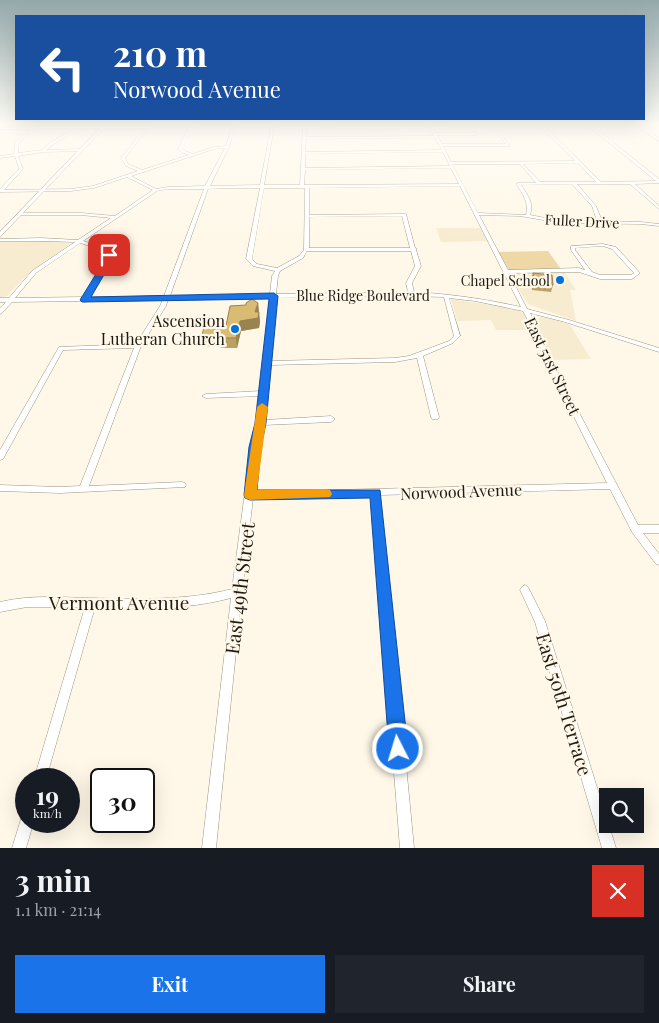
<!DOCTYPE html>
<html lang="en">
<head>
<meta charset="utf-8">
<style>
  body { margin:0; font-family:"Playfair Display",serif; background:#20242c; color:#f1f3f6; height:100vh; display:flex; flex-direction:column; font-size:19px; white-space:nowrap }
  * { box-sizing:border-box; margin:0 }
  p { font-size:16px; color:#9ea1a6 }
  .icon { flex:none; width:28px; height:28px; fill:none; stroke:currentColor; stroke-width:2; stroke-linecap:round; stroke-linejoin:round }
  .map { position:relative; height:848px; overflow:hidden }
  .panel { display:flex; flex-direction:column; background:#171b24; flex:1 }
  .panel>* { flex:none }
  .hud { position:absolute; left:15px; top:15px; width:630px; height:105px; border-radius:0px; box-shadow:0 5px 20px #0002; background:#1a4fa0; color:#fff; overflow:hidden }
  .controls { position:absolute; left:599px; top:788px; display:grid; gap:10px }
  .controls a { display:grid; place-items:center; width:45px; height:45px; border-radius:0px; background:#171b24; box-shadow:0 5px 20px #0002; font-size:25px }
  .speed { position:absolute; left:15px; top:768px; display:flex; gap:10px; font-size:25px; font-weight:700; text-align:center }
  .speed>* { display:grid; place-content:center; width:65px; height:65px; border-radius:50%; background:#171b24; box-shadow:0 5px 20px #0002; line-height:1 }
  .speed small { font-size:12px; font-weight:400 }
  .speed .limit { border:2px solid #111; border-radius:8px; background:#fff; color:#111 }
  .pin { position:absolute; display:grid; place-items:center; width:42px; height:42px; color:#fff; margin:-21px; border-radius:10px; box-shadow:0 2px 8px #0006 }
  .me { position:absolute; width:55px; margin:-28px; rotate:355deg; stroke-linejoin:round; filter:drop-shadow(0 0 4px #0008) }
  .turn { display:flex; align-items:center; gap:18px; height:105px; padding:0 15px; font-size:22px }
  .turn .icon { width:65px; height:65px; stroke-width:2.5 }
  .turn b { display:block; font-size:35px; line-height:42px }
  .round { display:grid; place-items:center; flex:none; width:52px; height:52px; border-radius:0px; background:#20242c }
  .headline { display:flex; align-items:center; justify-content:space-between; height:85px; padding:0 15px }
  h1 { font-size:30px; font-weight:700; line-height:38px }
  .action { display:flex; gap:10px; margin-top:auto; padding:10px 15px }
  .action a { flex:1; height:58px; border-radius:0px; background:#1a73e8; color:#fff; font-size:20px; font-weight:700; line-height:58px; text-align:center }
  .action a+a { background:#20242c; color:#f1f3f6 }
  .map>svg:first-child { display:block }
</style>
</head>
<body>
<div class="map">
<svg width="659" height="848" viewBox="0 0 659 848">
  <rect width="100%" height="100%" fill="#fff8e8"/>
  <path fill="#f7ebd0" d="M436,228H480L487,241L441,242Z
    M54,241L70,244L30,272L7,296L0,298V242Z
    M564,272L576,290H570L576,321L528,304L510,275L515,273Z
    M451,299L517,309L523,313L532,330H496L491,320L457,321Z
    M541,317L549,318L570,325L591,359L552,360L537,323L538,319Z"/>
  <path fill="#eed8a6" d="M548,251L561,269L509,270L498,252Z"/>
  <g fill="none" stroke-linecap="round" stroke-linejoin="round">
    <defs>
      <path id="minor" d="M190,124H193V125L272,124H447L446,125H432L436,133H476L478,134L476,135H437L442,144H506L491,124H494L510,146H443L451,162L575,161L538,124H542L601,182L656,181L586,124H590L659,179V183L635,184L659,206V209L630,184H577L596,206L602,221L641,222L659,224V226L641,224L561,223L520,216L479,215L508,270L579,268L585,270L571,250V246L603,244L616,247L640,273L632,279H600L579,272L509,273L527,309L569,320L659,348V352L565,322L530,313L541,335L550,357L638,525H659V533H643L659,554V565L656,564L632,532L610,489L380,495L414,848H400L372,495L253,498L242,592L216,848H202L231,598C186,610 141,609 95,607L46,779H34L85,607H27L0,612V602C29,595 58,597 88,598C137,599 185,601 232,589L251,447L257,423L260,396L206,398L202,396L206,394L261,391L270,298L168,299L166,306L141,346L89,486L182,482L185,483L186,485L185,487L60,493L0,491V485L60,487L80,486L134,348L63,350L3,459L0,460V450L59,347L136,344L160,306L163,299L88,300L85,302L82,301L12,302L2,313L0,314V308L6,302H0V298H9L32,271L75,242L41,241H0V239L41,238L78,240L111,218L81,215H18V213H81L115,216L153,190L127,177L94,188L71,191L0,192V189L19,169L15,156L0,158V156L14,154L15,142L31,129H0V127L190,125ZM429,125L434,136L306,137L307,126ZM303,126L300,185H264L274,127ZM189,127L178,149L183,153L189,155L142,170L128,164L125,158L148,128ZM192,127H232L226,146L214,147L193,154L185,151L182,149ZM235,127H271L260,185L210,186L229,147ZM75,128L50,143L42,150L18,153L19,142L35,129ZM78,128H145L121,158L126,166L138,171L93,186L71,189L4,190L23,169L18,156L43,152L82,151L81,149L46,150C56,141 69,137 78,128ZM435,138L442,150L305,152L306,139ZM225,148L205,186L168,187L156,189L131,176L214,149ZM443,152L450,166L305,168V154ZM578,163L596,182H540L523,164ZM452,164H520L536,183H518L516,184C523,194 529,202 526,215L478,213ZM451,168L459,184L304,185L305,170ZM572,184L592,206L597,221H561L530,215C534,203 528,195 521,185ZM460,186L521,307C485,299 450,294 414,292L412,283L421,266L416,250L417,249L415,248L406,214L309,215V188ZM227,188H260L246,259L253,266L275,271L272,276L270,294L170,296L208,189ZM264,188H305L304,250L299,256L277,268L257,264L252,259ZM168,189H204L164,296L90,297L111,261L112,255L103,247L83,241L157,191ZM402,216L410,248H309V217ZM80,243L100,249L106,255L105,261L84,297L15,298L36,273ZM603,246L612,249L634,273L631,275H600L592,272L575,250V248ZM307,251H411L415,266L406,283L408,292L276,294L278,276L280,271L303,258ZM411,296L444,297L454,336L449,341L409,356L395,358L270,361L276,298ZM449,298L475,301L523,311L535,335L544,357L607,483L254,492L259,447L264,425L331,422L335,419L331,416L265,420L270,365L395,362L417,358L431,417L432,419H438L439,417L423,356L453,343L460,336Z
        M633,124H637L659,138V141Z
        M525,585L528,587L545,621L616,848H602L535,622L520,590L522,587Z
        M26,815V821H34L26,848H12L22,816Z"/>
      <path id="major" d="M104,124H108L0,237V232Z"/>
    </defs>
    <use href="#minor" stroke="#9b9481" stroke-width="1"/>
    <use href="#major" stroke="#9b9481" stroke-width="1"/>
    <use href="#minor" fill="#fff" fill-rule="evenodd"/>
    <use href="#major" fill="#fff" fill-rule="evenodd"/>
  </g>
  <path fill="#bba164" d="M533,273L553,285L551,292L532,290L531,280Z
    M258,303L260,322L259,328L241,331L237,348H221L220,347L204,346L202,336L226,326L246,305Z"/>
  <path fill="#988351" d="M258,303L260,322L259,328L241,331L237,348L236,338L240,321L255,312Z"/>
  <path fill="#d9bb74" stroke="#988351" d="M533,273L552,275L553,285L534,283Z
    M252,299L258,303L255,312H259L258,318L240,321L236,338H219V336H202L204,326H226L230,306L246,305V303Z"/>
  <linearGradient id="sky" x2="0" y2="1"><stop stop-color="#94a9ac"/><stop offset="0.51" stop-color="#fffcf5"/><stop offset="1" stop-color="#fffcf5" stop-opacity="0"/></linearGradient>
  <rect width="659" height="243" fill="url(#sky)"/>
  <path fill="#1a73e8" stroke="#114b97" d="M106,253H112V261L91,297L274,293L278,296L266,423L261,447L257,490H380L408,749L405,756L398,759L392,756L389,749L370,498L250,500L245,498L244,495L249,447L255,423L269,299L82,302L80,300L104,261Z"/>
  <path fill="#f59e0b" d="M262,403L268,407L257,490L326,489L330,490L332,494L330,497L250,500L245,498L244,495L257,407Z"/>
  <g fill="#0072d9" stroke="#fff8e8" stroke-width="2">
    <circle cx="560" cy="280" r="5"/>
    <circle cx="235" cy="329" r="5"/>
  </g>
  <g text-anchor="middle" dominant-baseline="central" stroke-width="4.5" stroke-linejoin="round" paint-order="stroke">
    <g font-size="14" fill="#1d1a13" stroke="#fff8e8">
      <text transform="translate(582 221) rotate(3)">Fuller Drive</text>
      <text x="363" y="295">Blue Ridge Boulevard</text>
    </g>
    <g font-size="14" fill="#1d1a13" stroke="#fff8e8" text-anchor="end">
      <text x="550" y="280">Chapel School</text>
    </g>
    <g font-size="16" fill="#1d1a13" stroke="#fff8e8" text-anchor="end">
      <text x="225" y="320">Ascension<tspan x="225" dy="18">Lutheran Church</tspan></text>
    </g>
    <g font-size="16" fill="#1d1a13" stroke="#fff8e8">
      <text transform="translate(553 366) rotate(64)">East 51st Street</text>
      <text transform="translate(461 491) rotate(-2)">Norwood Avenue</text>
    </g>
    <g font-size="19" fill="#1d1a13" stroke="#fff8e8">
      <text transform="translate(239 588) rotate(-83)">East 49th Street</text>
      <text x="119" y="602">Vermont Avenue</text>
      <text transform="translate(565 704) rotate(73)">East 50th Terrace</text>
    </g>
  </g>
</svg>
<div class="controls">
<a><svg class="icon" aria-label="search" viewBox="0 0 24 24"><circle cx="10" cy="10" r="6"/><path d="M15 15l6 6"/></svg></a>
</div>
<div class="speed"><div>19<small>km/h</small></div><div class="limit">30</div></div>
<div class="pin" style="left:109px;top:255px;background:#d93025"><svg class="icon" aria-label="arrive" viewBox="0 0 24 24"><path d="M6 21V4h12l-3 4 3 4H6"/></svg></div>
<svg class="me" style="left:398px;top:749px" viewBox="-20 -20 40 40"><circle r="17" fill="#1a73e8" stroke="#fff" stroke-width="3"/><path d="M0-11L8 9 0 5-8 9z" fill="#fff"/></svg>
<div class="hud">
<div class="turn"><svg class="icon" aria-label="left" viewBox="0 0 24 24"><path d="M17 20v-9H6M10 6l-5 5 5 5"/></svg><div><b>210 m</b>Norwood Avenue</div></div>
</div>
</div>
<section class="panel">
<div class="headline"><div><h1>3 min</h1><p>1.1 km · 21:14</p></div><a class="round" style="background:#d93025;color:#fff"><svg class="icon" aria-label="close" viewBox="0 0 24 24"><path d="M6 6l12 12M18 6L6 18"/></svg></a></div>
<div class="action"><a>Exit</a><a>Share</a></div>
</section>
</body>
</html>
